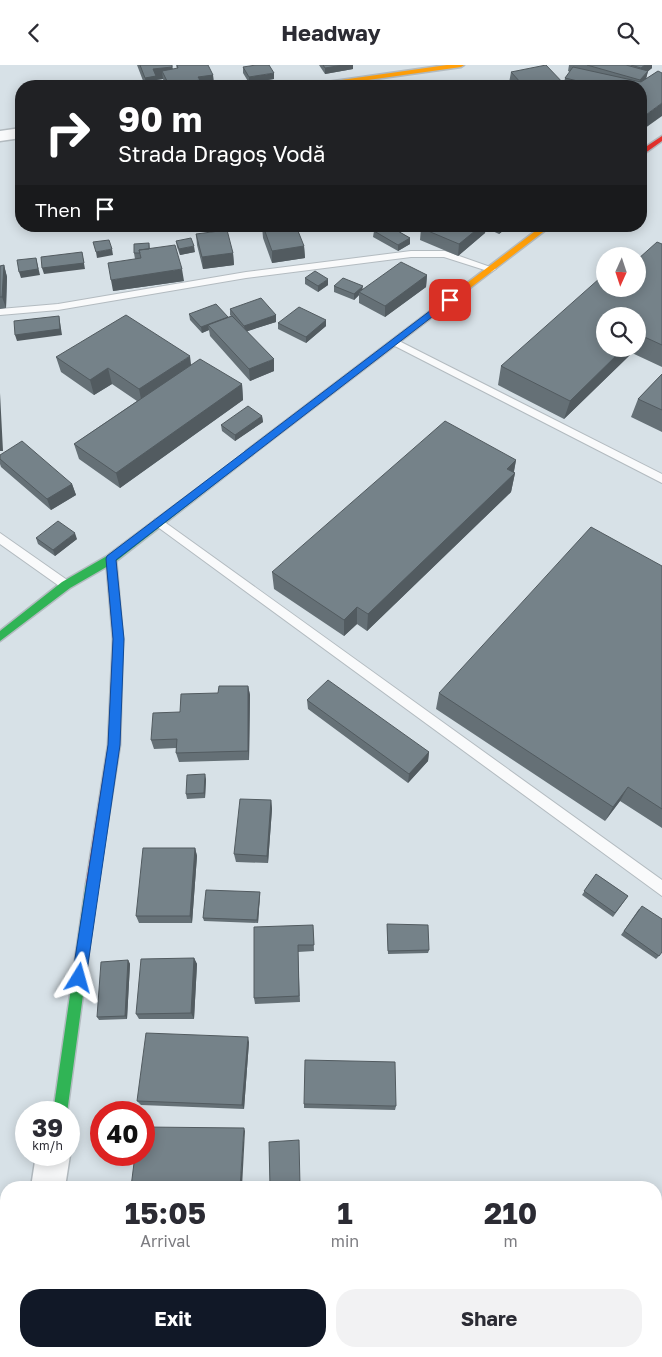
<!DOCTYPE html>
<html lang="en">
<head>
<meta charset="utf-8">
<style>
  body { margin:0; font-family:"Golos Text",sans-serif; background:#f2f2f3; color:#2b2b33; height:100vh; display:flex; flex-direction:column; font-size:19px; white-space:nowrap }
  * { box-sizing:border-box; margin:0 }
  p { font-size:16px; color:#7c7c81 }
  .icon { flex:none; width:28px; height:28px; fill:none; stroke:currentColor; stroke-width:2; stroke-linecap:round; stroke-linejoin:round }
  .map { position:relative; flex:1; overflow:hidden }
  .drawer { position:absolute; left:0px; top:1116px; width:662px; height:176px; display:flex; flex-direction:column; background:#fff; border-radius:20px 20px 0 0; box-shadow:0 2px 12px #0003 }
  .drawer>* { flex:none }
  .hud { position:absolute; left:15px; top:15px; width:632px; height:152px; border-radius:20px; box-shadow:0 2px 12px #0003; background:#202124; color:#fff; overflow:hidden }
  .needle { width:32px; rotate:183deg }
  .tools { position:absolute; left:596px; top:182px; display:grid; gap:10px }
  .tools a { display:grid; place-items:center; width:50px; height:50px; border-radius:50%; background:#fff; box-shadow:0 2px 12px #0003; font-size:25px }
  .speed { position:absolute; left:15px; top:1036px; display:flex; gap:10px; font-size:25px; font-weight:700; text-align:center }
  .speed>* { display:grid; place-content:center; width:65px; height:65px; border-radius:50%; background:#fff; box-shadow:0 2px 12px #0003; line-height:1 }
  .speed small { font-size:12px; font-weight:400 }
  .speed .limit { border:8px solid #d22; background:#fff; color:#111 }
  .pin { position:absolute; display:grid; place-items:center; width:42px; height:42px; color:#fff; margin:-21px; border-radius:10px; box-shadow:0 2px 8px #0006 }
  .me { position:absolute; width:55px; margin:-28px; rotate:8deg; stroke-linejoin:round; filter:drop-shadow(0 0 4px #0008) }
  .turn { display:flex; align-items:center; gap:18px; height:105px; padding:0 20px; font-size:22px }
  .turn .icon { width:65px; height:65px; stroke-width:2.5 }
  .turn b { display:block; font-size:35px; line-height:42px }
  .then { display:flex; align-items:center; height:48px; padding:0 20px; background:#0003; gap:10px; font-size:19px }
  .eta { display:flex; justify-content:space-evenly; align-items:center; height:85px; text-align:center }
  .eta b { font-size:30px; font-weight:700; line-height:35px }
  .button { display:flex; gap:10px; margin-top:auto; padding:10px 20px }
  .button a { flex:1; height:58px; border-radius:20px; background:#111827; color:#fff; font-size:20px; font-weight:700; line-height:58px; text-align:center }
  .button a+a { background:#f2f2f3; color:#2b2b33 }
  header { display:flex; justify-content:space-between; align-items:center; height:65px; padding:0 20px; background:#fff; font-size:22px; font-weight:700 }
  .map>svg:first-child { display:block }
</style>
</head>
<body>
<header><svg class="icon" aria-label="back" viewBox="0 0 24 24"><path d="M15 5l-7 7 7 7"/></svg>Headway<svg class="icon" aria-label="search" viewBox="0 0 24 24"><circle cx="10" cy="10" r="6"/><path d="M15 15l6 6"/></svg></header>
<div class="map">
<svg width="662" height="1292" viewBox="0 0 662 1292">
  <rect width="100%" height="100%" fill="#d7e1e7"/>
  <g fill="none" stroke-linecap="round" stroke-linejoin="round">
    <defs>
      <path id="lane" d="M411,186H445L496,204L491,207L444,192H411L246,213L58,245L0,250V244L58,239L246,207Z
        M395,274L662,409V418L391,279L390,277Z
        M159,453L662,815V831L155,460L153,457L155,454Z
        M0,468L70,517L72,520L70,523H62L0,479Z
        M6,1153V1171L0,1172V1154Z"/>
      <path id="street" d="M21,63V73L0,76V66Z
        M69,1087L70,1090L65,1122H31L36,1090H69Z
        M14,1286H52V1292H14Z"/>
      <path id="fast" d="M249,385L254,388L252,390L115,497L70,523L0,576V566L62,517L107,491Z
        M92,813L96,815L98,819L67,1048H53L86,819L88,815Z"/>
      <path id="slow" d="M447,0H464L461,2L325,21H310L313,19Z
        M542,161H551L252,390H246V386Z"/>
      <path id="jam" d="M662,71V76L641,91V85Z
        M111,490L116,494L123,574L120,680L98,819L96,823L92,825L88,823L86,819L108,680L113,574L106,494Z"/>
    </defs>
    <use href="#lane" stroke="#b3bbc0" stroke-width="2"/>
    <use href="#street" stroke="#b3bbc0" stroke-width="3"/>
    <use href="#fast" stroke="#b3bbc0" stroke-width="3"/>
    <use href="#slow" stroke="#b3bbc0" stroke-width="3"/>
    <use href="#jam" stroke="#b3bbc0" stroke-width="3"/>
    <use href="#lane" fill="#f9fafb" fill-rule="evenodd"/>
    <use href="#street" fill="#f9fafb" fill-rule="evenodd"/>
    <use href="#fast" fill="#30b455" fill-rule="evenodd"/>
    <use href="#slow" fill="#ff9f0a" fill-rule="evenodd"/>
    <use href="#jam" fill="#e5322d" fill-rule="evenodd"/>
  </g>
  <path fill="#657076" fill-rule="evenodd" d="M137,0H172L173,4H177L176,0L213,10L214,21H165L163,14L156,15L157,21H145Z
    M319,0H353V4L325,9Z
    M569,0H652V3L648,6L646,14L658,6L641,66V21H509H512L509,18L511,7L564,18L565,13L570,7L568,6Z
    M243,2L274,14L249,18L243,8Z
    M262,161L304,181L305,193L272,198L263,173Z
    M376,161H410V162L394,164L410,173V179L398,186L373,172L374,166L377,164Z
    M424,161H509L499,169L486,163L485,168L458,191L420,175L421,163Z
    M196,169L233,188L234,200L203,204L197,180Z
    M176,176L195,187L180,190L177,182Z
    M149,178L150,184L184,216L113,226L135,194L134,188Z
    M662,179V302L632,288L564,354L498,320L501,301L605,224ZM638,251V284H605Z
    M4,200L7,212L6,243L0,244V201Z
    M427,210L426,222L385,252L359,238V230L354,235L334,227V221L362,224Z
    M305,213L328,220L318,227L305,219Z
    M230,244L276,250V257L247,266L274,306L250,316L210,271L209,265L202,268L190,255L189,249L228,252L231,251L230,250Z
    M326,255V261L306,278L278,264V258Z
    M56,292L191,300L242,319L243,335L120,423L79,394L74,379L137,336L112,319L94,330L61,307Z
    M662,309V367L631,352L638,334Z
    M262,351L263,357L235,376L222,366L221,360Z
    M0,390L72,419L76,430L51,445L1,402L0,399Z
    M516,395L514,407L515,408L511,427L367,566L357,559L344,571L274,524L272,507Z
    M36,473L77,474L55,491L38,479Z
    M662,501V763L620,736L605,756L436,644L439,628Z
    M248,621L250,630L249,695L179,697L176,688V683L154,684L151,675L180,647Z
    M307,635L429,687L428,696L408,718L308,644Z
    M206,714L205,733L187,734L186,729Z
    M271,735L272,744L268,798L236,797L234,789Z
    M195,783L197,791L192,858H139L136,851Z
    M596,809L628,831L613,852L582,830Z
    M260,827V830L258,858L204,856L203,853Z
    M639,844L659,891L656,894L621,870Z
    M387,859L429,885L428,888L388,889Z
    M313,860L314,886L298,887L300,937L255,939L254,933Z
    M194,893L197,899L194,954H139L136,949Z
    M128,895L130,899L127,954L99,955L97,952Z
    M249,977L244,1044L141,1040L137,1036Z
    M304,1039L396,1041L395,1045L304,1043Z"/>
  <path fill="#525b60" d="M343,0H353V4L325,9V3Z
    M645,0H652V3L639,14L641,3Z
    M172,2L174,13L162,6L163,14L156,15L157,21H146L145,13L153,4Z
    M648,6L645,18L638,21L640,15Z
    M274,8V14L249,18V12Z
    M213,10L214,21H169V20L198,12Z
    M662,38V51L641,66V60L643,52Z
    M379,161H410V162L378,167Z
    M481,161H486L485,168L458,191L459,179Z
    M501,161H509L499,169Z
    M410,173V179L398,186V180Z
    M194,181L195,187L180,190L179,184Z
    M304,181L305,193L272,198V186Z
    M112,184L113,190L97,193L96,187Z
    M82,187L85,204L44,209L42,203Z
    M233,188L234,200L203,204L202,192Z
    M36,193L40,210L21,213L19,207Z
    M4,200L7,212L6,243L2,232Z
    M182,204L184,216L113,226L111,215Z
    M427,210L426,222L385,252V241Z
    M328,214V220L318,227V221Z
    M363,221L362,227H359V230L354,235V229Z
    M276,250V257L245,267L244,261Z
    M59,251L60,257L62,270L17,276L15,270Z
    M228,252V258L208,260L209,265L202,268L201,262Z
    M326,255V261L306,278V272Z
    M623,284H633L632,288L564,354L570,336Z
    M190,291L192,307L142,339L139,324Z
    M274,294V306L250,316L249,304Z
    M108,303L112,319L94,330L90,315Z
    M242,319L243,335L120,423L116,408Z
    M0,328L3,386H0Z
    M262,351L263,357L235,376V370Z
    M516,395L513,410L515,408L511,427L367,566L368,549Z
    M72,419L76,430L51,445L47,434Z
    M75,468L77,474L55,491L53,485Z
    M357,542V559L344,571V555Z
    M248,621L250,630L249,695L248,686Z
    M429,687L428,696L408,718L409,709Z
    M205,709L206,714L205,733L204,728Z
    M628,722L620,736L605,756L613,742Z
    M271,735L272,744L268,798L267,791Z
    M195,783L197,791L192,858L190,851Z
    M260,827V830L258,858L257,855Z
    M194,893L197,899L194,954L191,948Z
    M128,895L130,899L127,954L125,951Z
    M248,972L249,977L244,1044L242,1040Z
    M244,1063L245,1066L242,1122H240Z"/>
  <path fill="#758289" stroke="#525b60" d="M140,0H172V2L153,4L156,11L145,13Z
    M177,0H208L213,10L198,12L200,15L169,20L162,6L178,3Z
    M256,0H269L274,8L249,12L243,2Z
    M323,0H343L325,3Z
    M546,0L566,21H509L522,19L511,7Z
    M587,0H626L648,6L640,15Z
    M631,0H645L641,3Z
    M573,2L641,17L658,6L662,8V38L643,52L641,51V21H599L565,13Z
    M127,17L129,21H97V20Z
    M420,19L421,21H406Z
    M263,161H296L304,181L272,186Z
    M383,161H389L410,173L398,180L374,166Z
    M424,161H481L459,179L421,163Z
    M227,165L233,188L202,192L196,169Z
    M191,173L194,181L179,184L176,176Z
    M109,175L112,184L96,187L93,177Z
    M657,177L662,179V280L638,269V251H605V284H623L570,336L501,301L600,213L605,216V224H638V194Z
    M149,178V184L139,185L140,188H134V179Z
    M175,180L182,204L111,215L108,198L141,193L139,185Z
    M82,187L84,198L42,203L41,192Z
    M36,193L38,204L19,207L17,195Z
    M401,197L427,210L385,241L359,227Z
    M4,200L2,232H0V201Z
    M315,206L328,214L318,221L305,213Z
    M343,213L363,221L354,229L334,221Z
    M261,233L276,250L244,261L230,244Z
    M216,239L228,252L201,262L189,249Z
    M299,242L326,255L306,272L278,258Z
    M126,250L190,291L139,324L108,303L90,315L56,292Z
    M59,251L60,264L15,270L14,256Z
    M232,251L274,294L249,304L208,260Z
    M200,294L242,319L116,408L74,379Z
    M662,309V345L638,334Z
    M248,341L262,351L235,370L221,360Z
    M445,356L516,395L507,404L515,408L368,549L357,542L344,555L272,507Z
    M22,376L72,419L47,434L0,394V390Z
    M58,456L75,468L53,485L36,473Z
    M591,462L662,501V744L628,722L613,742L439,628Z
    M328,615L429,687L409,709L307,635Z
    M219,621H248V686L176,688L177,674L151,675L153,648L180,647L181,629L218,628Z
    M205,709L204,728L186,729L187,710Z
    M240,734L271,735L267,791L234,789Z
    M143,783H195L190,851H136Z
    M596,809L628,831L615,848L584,826Z
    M206,825L260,827L257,855L203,853Z
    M642,841L662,854V887L659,891L624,866Z
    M387,859L428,860L429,885L388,886Z
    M313,860L314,880H298L299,931L254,933V862Z
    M194,893L191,948L136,949L141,894Z
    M128,895L125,951L97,952L101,897Z
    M146,968L248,972L242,1040L137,1036Z
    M305,995L395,997L396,1041L304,1039Z
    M144,1062L244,1063L240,1122H131L135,1090H144Z
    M299,1075L300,1122H270L269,1077Z
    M256,1286H344L345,1292H256Z"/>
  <path fill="#1a73e8" stroke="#114b97" d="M447,233L454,235L116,495L124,574L120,680L86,913L84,918L79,920L74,918L72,913L108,680L113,574L106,494L107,491Z"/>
</svg>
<div class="tools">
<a><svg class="needle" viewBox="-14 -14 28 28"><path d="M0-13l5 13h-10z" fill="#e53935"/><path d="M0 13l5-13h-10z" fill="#7c7c81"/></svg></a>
<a><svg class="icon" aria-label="search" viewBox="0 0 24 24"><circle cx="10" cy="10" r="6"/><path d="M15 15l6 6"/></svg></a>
</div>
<div class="speed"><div>39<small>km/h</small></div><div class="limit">40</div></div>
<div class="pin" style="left:450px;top:235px;background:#d93025"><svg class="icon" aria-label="arrive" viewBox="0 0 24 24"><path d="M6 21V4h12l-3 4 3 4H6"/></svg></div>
<svg class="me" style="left:79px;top:913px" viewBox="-20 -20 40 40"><path d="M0-17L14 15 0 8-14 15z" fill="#1a73e8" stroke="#fff" stroke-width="4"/></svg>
<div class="hud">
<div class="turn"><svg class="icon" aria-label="right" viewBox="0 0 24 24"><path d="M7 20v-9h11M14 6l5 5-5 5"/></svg><div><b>90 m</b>Strada Dragoș Vodă</div></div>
<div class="then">Then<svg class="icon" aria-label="arrive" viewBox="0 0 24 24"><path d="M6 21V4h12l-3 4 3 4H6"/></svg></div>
</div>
<section class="drawer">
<div class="eta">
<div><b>15:05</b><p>Arrival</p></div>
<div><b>1</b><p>min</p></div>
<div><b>210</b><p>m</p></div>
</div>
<div class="button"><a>Exit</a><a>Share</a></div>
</section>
</div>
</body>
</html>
